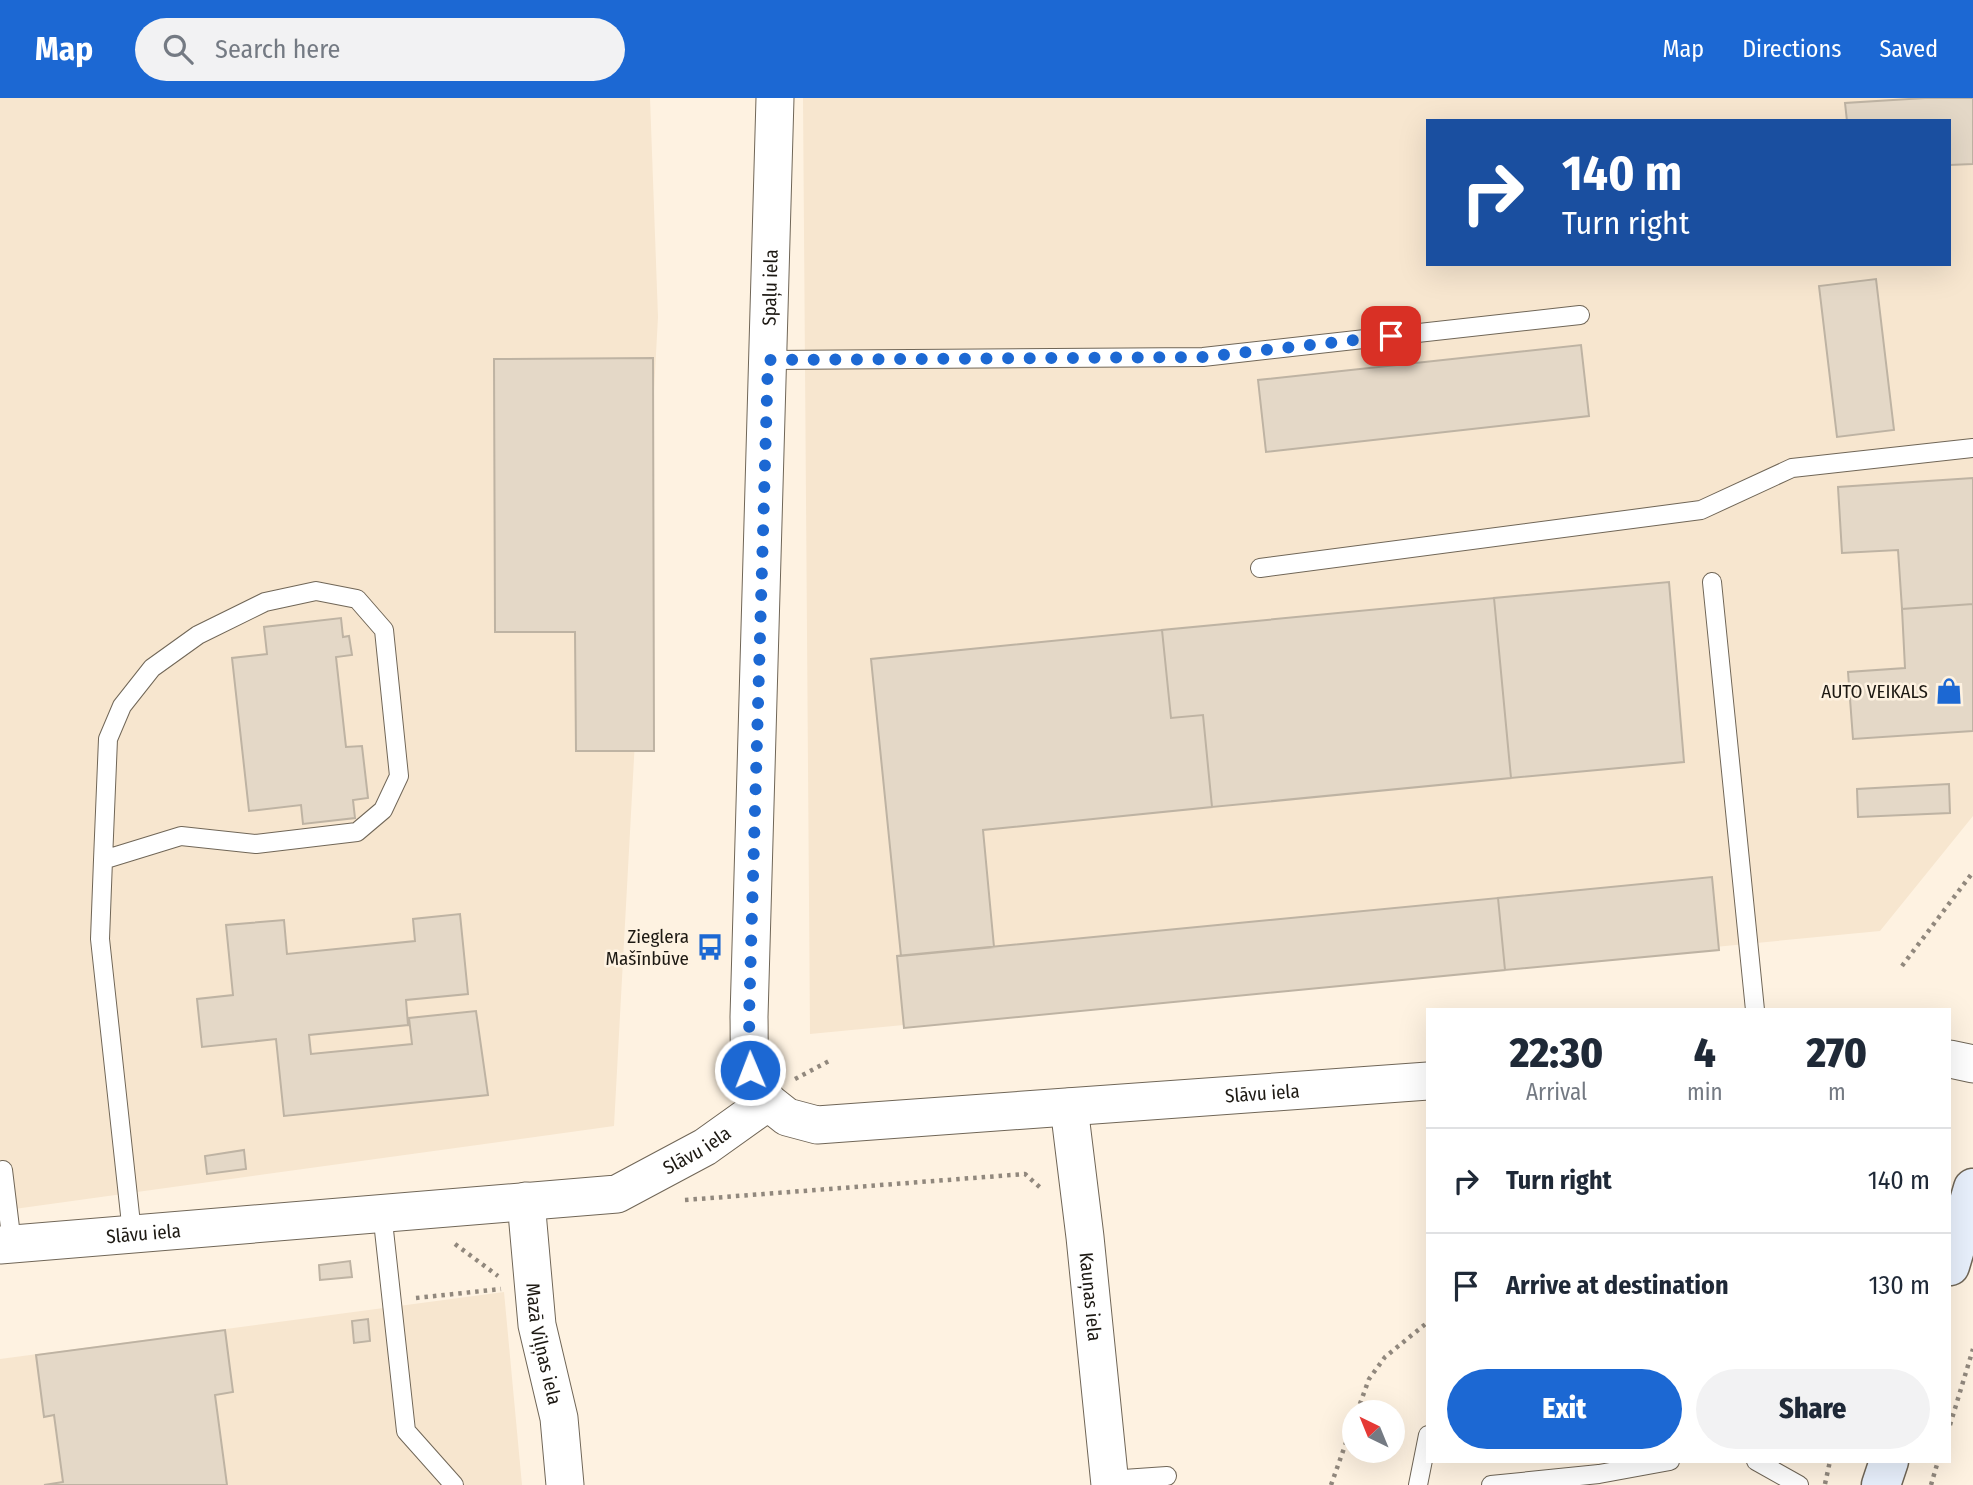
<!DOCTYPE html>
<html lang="en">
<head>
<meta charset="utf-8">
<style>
  body { margin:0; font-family:"Fira Sans Condensed",sans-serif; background:#f2f2f3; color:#1f2937; height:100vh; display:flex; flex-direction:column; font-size:26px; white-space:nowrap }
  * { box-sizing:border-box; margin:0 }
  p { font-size:23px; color:#747a83 }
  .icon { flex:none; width:38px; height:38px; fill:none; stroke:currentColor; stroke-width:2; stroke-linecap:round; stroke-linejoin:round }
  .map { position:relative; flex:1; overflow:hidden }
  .drawer { position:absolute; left:1426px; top:910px; width:525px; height:455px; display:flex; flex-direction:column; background:#fff; border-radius:0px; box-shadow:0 7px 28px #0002 }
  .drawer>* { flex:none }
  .guide { position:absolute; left:1426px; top:21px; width:525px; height:147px; border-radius:0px; box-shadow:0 7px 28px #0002; background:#1a4fa0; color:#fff; overflow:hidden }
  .needle { width:46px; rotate:317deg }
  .tools { position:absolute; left:1342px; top:1302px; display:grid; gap:14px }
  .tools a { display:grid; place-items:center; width:63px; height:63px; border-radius:50%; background:#fff; box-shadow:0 7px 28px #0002; font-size:35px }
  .pin { position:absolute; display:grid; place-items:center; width:60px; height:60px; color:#fff; margin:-30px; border-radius:14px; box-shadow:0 4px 10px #0006 }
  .me { position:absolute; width:77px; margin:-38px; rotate:359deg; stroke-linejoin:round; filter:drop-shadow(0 0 5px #0008) }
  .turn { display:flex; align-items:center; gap:24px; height:147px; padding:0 21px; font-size:32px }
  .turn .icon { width:91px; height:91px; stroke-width:2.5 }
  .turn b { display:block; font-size:49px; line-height:60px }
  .eta { display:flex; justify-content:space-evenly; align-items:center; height:119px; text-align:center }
  .eta b { font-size:42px; font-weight:800; line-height:49px }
  .action { display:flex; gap:14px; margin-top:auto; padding:14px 21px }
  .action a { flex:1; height:80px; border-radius:42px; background:#1c68d3; color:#fff; font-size:28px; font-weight:800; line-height:80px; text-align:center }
  .action a+a { background:#f2f2f3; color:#1f2937 }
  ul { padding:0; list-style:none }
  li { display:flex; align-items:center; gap:21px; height:105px; padding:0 21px; border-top:2px solid #e0e1e3 }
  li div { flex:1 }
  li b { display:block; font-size:26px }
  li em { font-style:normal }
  header { display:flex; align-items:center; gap:42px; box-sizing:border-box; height:98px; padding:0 35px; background:#1c68d3; color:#fff }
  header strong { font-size:33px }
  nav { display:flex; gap:38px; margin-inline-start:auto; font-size:24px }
  .search { width:490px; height:63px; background:#f2f2f3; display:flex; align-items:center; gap:18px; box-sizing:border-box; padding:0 24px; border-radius:38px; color:#747a83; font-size:26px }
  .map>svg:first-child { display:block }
</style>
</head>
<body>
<header>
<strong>Map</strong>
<div class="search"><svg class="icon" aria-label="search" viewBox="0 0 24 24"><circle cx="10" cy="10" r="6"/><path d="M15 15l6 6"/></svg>Search here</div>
<nav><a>Map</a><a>Directions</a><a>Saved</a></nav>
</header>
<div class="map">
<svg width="1973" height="1387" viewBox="0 0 1973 1387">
  <rect width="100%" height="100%" fill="#fef2e1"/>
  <path fill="#f7e6cf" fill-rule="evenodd" d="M0,0H650L658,219L614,1028L0,1113Z
    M803,0H1973V718L1880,833L810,936ZM1428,23H1950V166H1428Z
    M504,1194L522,1387H0V1261Z"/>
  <path fill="#e4d8c7" stroke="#beb3a3" stroke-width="2" d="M1925,0H1973V66L1950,67V23H1847L1845,5Z
    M1876,181L1894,332L1837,339L1819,188Z
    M1581,247L1589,318L1266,354L1258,282Z
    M653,260L654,653H576L575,534H495L494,261Z
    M1973,380V506L1902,511L1898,452L1842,455L1838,389Z
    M1669,484L1684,664L1511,680L1494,500Z
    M1494,500L1511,680L1212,709L1203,617L1171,620L1162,532Z
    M1973,506V633L1853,641L1848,574L1905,570L1902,511Z
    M341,520L343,539L349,538L352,557L336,559L346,649L362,648L368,700L353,702L355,720L303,726L301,707L249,713L232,560L267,556L264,529Z
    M1162,532L1171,620L1203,617L1212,709L983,732L994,849L901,858L871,561Z
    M1949,686L1950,715L1858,719L1857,691Z
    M1712,779L1719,852L1505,872L1498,800Z
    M1498,800L1505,872L904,930L897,858Z
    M460,816L468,896L406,902L408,927L309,937L311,956L412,946L409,920L476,913L488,997L284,1018L276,941L202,949L197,901L233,897L226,827L284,822L287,856L415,843L413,821Z
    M244,1052L246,1071L207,1076L205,1058Z
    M350,1163L352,1179L320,1182L319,1167Z
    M368,1221L370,1243L354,1245L352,1223Z
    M225,1232L233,1294L215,1297L227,1387H44L63,1384L54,1317L44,1319L36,1257Z"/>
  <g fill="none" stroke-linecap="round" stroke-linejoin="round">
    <defs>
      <path id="lane" d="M768,262L1203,259L1580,217
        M1260,470L1701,412L1792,370L1973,350
        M1712,484L1755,912
        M103,762L181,738L256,746L357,734L383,712L399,678L384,532L357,501L316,493L265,504L198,537L152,570L122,608L108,641L103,762L100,841L132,1135
        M3,1072L12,1146
        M382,1114L406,1333L454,1387
        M1756,1363L1799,1387
        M1109,1382L1167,1378
        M1418,1387L1428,1337
        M1491,1387L1599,1376L1670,1363"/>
      <g id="street">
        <path d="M1950,961L1973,966"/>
        <path id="s1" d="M768,1004C745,973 750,957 749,919L775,0"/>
        <path id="s2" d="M1069,1009L1085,1139L1110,1387"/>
        <path id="s3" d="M526,1103L537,1227L559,1320L565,1387"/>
        <path id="s4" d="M0,1147L617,1096L705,1049L768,1004L787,1019L817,1027L1428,983"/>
      </g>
      <path id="secondary" d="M1950,1168L1973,1090
        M1881,1387L1889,1363"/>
    </defs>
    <use href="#lane" stroke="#706657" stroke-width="20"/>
    <use href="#street" stroke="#706657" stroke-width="39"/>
    <use href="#secondary" stroke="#706657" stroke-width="41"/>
    <path stroke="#91887d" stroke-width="4.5" stroke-dasharray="3.5 5" stroke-linecap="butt" d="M1902,868L1973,774
      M795,981L831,962
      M685,1102L1025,1076L1043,1092
      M455,1146L498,1178
      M416,1200L501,1191
      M1357,1314L1369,1281L1385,1259L1428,1224
      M1950,1327L1973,1251
      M1825,1386L1830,1363
      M1331,1387L1354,1322
      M1931,1387L1938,1363"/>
    <use href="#lane" stroke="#fff" stroke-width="18"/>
    <use href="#street" stroke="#fff" stroke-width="37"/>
    <use href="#secondary" stroke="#e8f0fc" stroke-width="38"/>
  </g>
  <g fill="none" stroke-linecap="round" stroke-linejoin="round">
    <path stroke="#1c68d3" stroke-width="12" stroke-dasharray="0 21.6" d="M750,972L749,919L768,262L1203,259L1391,238"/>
  </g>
  <defs>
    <symbol id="shop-bare" viewBox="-9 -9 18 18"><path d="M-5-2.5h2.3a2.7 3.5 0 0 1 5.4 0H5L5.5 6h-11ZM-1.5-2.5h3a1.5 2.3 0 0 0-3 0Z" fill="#1c68d3" stroke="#fef2e1" stroke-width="2.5" paint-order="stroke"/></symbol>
    <symbol id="bus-bare" viewBox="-9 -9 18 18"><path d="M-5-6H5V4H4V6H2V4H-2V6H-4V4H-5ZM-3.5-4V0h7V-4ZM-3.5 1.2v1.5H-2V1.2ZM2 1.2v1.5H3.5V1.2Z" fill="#1c68d3" stroke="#fef2e1" stroke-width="2.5" paint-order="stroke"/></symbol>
  </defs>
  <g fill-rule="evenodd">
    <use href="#shop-bare" x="1930" y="574" width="38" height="38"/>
    <use href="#bus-bare" x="691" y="830" width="38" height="38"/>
  </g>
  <g text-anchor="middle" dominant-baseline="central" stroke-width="5" stroke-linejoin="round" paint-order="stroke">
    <g font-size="19" fill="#1d1913" stroke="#fef2e1">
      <text stroke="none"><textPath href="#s1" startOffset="819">Spaļu iela</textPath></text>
      <text stroke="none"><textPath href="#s4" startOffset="1298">Slāvu iela</textPath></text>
      <text stroke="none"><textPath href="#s4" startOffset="710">Slāvu iela</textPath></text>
      <text stroke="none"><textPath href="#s4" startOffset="144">Slāvu iela</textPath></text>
      <text stroke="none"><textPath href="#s2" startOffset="191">Kauņas iela</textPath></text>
      <text stroke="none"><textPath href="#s3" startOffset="144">Mazā Viļņas iela</textPath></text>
    </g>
    <g font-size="19" fill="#1d1913" stroke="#fef2e1" text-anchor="end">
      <text x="1928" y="593">AUTO VEIKALS</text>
      <text x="689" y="838">Zieglera<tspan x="689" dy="22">Mašīnbūve</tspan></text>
    </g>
  </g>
</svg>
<div class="tools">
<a><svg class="needle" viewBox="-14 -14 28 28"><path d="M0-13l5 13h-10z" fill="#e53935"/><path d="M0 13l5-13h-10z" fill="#747a83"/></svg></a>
</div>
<div class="pin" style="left:1391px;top:238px;background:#d93025"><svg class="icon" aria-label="arrive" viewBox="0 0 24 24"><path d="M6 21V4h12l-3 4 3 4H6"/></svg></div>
<svg class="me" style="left:750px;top:972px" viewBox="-20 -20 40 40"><circle r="17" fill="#1c68d3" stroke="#fff" stroke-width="3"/><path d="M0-11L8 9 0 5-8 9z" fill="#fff"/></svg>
<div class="guide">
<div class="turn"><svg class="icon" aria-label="right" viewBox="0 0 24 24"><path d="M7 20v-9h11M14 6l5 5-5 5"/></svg><div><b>140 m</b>Turn right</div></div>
</div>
<section class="drawer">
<div class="eta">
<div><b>22:30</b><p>Arrival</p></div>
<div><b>4</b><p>min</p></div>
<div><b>270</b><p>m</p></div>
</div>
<ul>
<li><svg class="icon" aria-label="right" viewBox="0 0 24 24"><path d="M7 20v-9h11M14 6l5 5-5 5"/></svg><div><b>Turn right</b></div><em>140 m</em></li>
<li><svg class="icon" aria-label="arrive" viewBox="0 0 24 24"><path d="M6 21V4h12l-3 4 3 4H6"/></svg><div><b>Arrive at destination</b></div><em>130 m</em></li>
</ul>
<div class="action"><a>Exit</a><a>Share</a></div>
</section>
</div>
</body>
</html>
